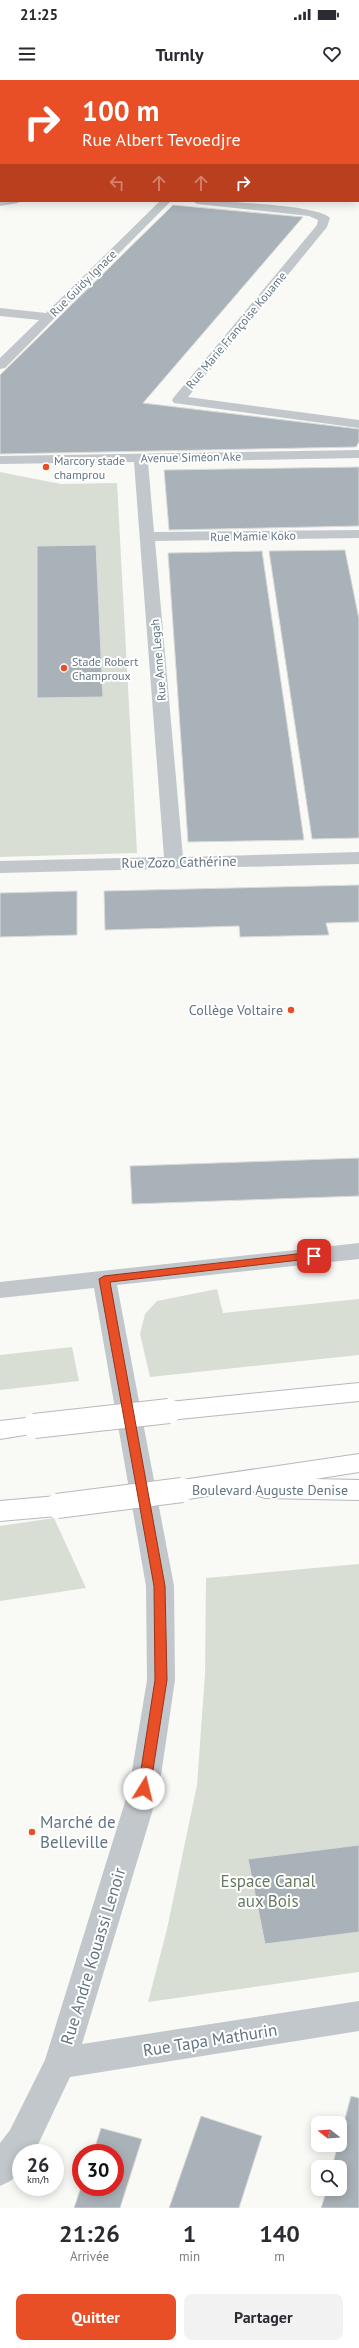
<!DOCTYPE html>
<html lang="fr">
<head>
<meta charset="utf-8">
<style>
  body { margin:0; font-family:"PT Sans",sans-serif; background:#f2f2f3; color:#2b2b33; height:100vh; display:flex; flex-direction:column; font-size:15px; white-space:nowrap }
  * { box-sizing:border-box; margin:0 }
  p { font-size:13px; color:#7c7c81 }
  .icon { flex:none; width:22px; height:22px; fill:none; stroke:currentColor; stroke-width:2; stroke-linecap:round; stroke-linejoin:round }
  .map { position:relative; height:2128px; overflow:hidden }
  .panel { display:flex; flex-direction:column; background:#fff; flex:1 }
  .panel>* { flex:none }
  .banner { position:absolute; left:0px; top:0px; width:359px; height:122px; box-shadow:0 2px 10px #0003; background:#e84f27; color:#fff; overflow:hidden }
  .needle { width:26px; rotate:287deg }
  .controls { position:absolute; left:311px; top:2036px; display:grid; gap:8px }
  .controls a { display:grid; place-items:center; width:36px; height:36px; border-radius:8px; background:#fff; box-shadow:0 2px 10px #0003; font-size:20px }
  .speed { position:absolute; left:12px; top:2064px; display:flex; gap:8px; font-size:20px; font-weight:700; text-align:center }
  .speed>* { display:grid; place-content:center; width:52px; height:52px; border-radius:50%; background:#fff; box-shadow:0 2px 10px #0003; line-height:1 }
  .speed small { font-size:10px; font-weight:400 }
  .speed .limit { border:6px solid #d22; background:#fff; color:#111 }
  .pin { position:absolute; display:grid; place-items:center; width:34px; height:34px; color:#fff; margin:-17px; border-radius:8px; box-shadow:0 2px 6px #0006 }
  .me { position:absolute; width:44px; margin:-22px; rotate:9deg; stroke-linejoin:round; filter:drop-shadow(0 0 3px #0008) }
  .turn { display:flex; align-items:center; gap:14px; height:84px; padding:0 16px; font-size:18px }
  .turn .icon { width:52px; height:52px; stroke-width:2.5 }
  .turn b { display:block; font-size:28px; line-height:34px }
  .lanes { display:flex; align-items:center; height:38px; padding:0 16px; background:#0003; justify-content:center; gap:20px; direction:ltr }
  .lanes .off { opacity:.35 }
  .eta { display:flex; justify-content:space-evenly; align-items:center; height:68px; text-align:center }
  .eta b { font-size:24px; font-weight:600; line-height:28px }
  .cta { display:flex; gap:8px; margin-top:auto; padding:8px 16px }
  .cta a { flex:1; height:46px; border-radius:8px; background:#e84f27; color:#fff; font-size:16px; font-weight:600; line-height:46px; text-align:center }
  .cta a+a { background:#f2f2f3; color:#2b2b33 }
  .status { display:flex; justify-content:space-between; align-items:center; height:28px; padding:0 20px; background:#fff; direction:ltr }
  .status svg { height:11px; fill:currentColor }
  header { display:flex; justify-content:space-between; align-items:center; height:52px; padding:0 16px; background:#fff; font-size:18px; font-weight:600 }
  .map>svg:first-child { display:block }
</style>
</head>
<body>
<div class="status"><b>21:25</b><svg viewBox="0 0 49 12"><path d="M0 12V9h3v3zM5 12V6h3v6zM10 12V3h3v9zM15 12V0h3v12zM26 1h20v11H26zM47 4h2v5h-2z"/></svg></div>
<header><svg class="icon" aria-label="menu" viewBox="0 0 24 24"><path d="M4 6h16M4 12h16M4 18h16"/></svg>Turnly<svg class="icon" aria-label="heart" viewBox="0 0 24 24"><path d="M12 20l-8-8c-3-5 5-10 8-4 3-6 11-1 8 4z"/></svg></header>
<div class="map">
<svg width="359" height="2128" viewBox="0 0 359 2128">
  <rect width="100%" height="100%" fill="#f9f9f6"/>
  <path fill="#d9ded5" d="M0,392L61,404L117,403L137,773L0,777Z
    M217,1209L223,1233L359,1219V1275L150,1297L140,1254L145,1234L157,1221Z
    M72,1267L79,1301L0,1310V1275Z
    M54,1438L86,1508L0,1521V1446Z
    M359,1484V1892L148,1922L167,1849L197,1705L205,1594L206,1498Z"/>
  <path fill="#a9b2b8" stroke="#dbdbd9" d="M249,0H285L289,1H252Z
    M173,125L303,137L143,323L359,349V362L356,367L0,374V295Z
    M359,387V446L169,450L164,390Z
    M96,465L103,617L37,618V466Z
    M345,470L359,539V758L312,759L269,471Z
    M262,471L304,760L188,762L168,473Z
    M359,805V842L326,843L329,855L240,857L239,846L105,850L104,811Z
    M77,811V855L0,857V813Z
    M359,1078V1116L132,1124L130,1086Z
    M359,1765V1852L265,1864L248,1779Z
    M351,2016L359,2018V2128H321L327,2109H340V2087H332Z
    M201,2036L262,2056L239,2128H169Z
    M101,2048L142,2059L120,2128H74L81,2107H115V2073H93Z"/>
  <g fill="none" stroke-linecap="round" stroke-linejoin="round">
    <defs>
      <path id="highway" d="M359,1303V1321L169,1340L160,1337L156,1331L160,1325L169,1322Z
        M34,1337L43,1340L47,1346L43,1352L0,1359V1341Z
        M359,1374V1392L315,1399L359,1400V1420L265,1418L256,1415L252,1409L182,1420L173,1417L169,1410L173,1403L182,1400Z
        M57,1416L66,1419L70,1426L66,1433L57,1436L0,1441V1421Z"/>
    </defs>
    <use href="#highway" stroke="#b5babd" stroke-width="2"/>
    <path fill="#c2c7cb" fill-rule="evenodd" d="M25,0H38L24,1Z
      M79,0H94L95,1H80Z
      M0,6H1V12H0Z
      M0,28H1V34H0Z
      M0,50H1V56H0Z
      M358,77H359V83H358Z
      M0,120L1,121H19L18,123L0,126Z
      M160,121H171L5,288L0,289V278L39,240L0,236V228L46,233Z
      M192,121C213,121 318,124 330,138L327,147L188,317L359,340V348L174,323L172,320L174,317L317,145L318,140L309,136L197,124Z
      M359,370V378L148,382L154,452L359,450V458L155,461L183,777L359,772V784L0,793V781L164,777L134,382L0,384V376Z
      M359,1163V1179L117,1205L174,1506L175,1600L159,1709L82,1964L359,1921V1951L70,1997L34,2073H21C21,2093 19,2098 0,2106V2063L10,2050L45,1980L129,1709L147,1600L146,1506L94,1208L0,1218V1202Z"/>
    <use href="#highway" fill="#fff" fill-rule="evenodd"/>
    <defs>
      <path id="highway-bridge" d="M34,1346L169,1331
        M57,1426L182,1410"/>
    </defs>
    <use href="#highway-bridge" stroke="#b5babd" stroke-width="26" stroke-linecap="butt"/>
    <use href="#highway-bridge" stroke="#fff" stroke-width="24"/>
  </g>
  <path fill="#e84f27" stroke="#973319" d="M314,1172L317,1173V1178L110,1202L165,1506L167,1600L150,1709L144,1714L138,1709L155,1600L154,1506L99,1199L104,1196Z"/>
  <g fill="#e84f27" stroke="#fff" stroke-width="1.5">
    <circle cx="46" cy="387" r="4"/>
    <circle cx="64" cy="588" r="4"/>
    <circle cx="291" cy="930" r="4"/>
    <circle cx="32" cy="1752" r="4"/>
  </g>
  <g text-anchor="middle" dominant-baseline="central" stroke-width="4" stroke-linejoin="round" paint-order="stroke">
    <g font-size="12" fill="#637582" stroke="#fff">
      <text transform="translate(83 203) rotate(-45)">Rue Guidy Ignace</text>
      <text transform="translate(236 250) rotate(-50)">Rue Marie Françoise Kouame</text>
      <text transform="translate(191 377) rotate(-1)">Avenue Siméon Ake</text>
      <text transform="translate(253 456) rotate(-1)">Rue Mamie Koko</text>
      <text transform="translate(158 580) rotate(-95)">Rue Anne Legah</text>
    </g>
    <g font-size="12" fill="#637582" stroke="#fff" text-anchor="start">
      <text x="54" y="380">Marcory stade<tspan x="54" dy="14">champrou</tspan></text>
      <text x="72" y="581">Stade Robert<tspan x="72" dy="14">Champroux</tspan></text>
    </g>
    <g font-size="14" fill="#637582" stroke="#fff">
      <text transform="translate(179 782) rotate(-1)">Rue Zozo Cathérine</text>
      <text x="270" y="1410">Boulevard Auguste Denise</text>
    </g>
    <g font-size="14" fill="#637582" stroke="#fff" text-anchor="end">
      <text x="283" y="930">Collège Voltaire</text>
    </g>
    <g font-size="17" fill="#637582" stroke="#fff" text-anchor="start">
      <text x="40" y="1742">Marché de<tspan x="40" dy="20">Belleville</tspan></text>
    </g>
    <g font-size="17" fill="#677a62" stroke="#fff">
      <text x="268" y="1801">Espace Canal<tspan x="268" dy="20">aux Bois</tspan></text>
    </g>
    <g font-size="17" fill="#637582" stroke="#fff">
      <text transform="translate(93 1876) rotate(-73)">Rue Andre Kouassi Lenoir</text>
      <text transform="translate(210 1960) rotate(-9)">Rue Tapa Mathurin</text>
    </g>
  </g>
</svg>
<div class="controls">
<a><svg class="needle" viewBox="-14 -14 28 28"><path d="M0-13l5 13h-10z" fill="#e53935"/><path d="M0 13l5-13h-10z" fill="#7c7c81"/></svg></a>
<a><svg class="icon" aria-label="search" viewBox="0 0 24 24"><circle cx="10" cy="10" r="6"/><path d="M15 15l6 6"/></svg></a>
</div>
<div class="speed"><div>26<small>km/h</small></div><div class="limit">30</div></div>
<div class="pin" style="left:314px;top:1176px;background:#d93025"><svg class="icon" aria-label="arrive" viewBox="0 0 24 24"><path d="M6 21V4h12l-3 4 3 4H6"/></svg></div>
<svg class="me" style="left:144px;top:1709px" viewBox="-20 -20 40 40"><circle r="19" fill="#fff"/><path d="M0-13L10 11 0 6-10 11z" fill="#e84f27"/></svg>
<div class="banner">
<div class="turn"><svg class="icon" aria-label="right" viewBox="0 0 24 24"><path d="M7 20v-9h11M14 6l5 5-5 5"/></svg><div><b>100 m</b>Rue Albert Tevoedjre</div></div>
<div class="lanes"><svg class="icon off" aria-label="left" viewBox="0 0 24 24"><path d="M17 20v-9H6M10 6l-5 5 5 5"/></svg><svg class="icon off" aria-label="ahead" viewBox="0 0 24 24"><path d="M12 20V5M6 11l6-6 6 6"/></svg><svg class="icon off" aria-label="ahead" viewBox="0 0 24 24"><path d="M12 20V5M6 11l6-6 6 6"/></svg><svg class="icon" aria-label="right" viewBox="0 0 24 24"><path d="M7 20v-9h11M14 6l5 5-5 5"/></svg></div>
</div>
</div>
<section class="panel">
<div class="eta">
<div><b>21:26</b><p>Arrivée</p></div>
<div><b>1</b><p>min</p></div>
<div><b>140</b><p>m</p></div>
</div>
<div class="cta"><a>Quitter</a><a>Partager</a></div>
</section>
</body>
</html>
